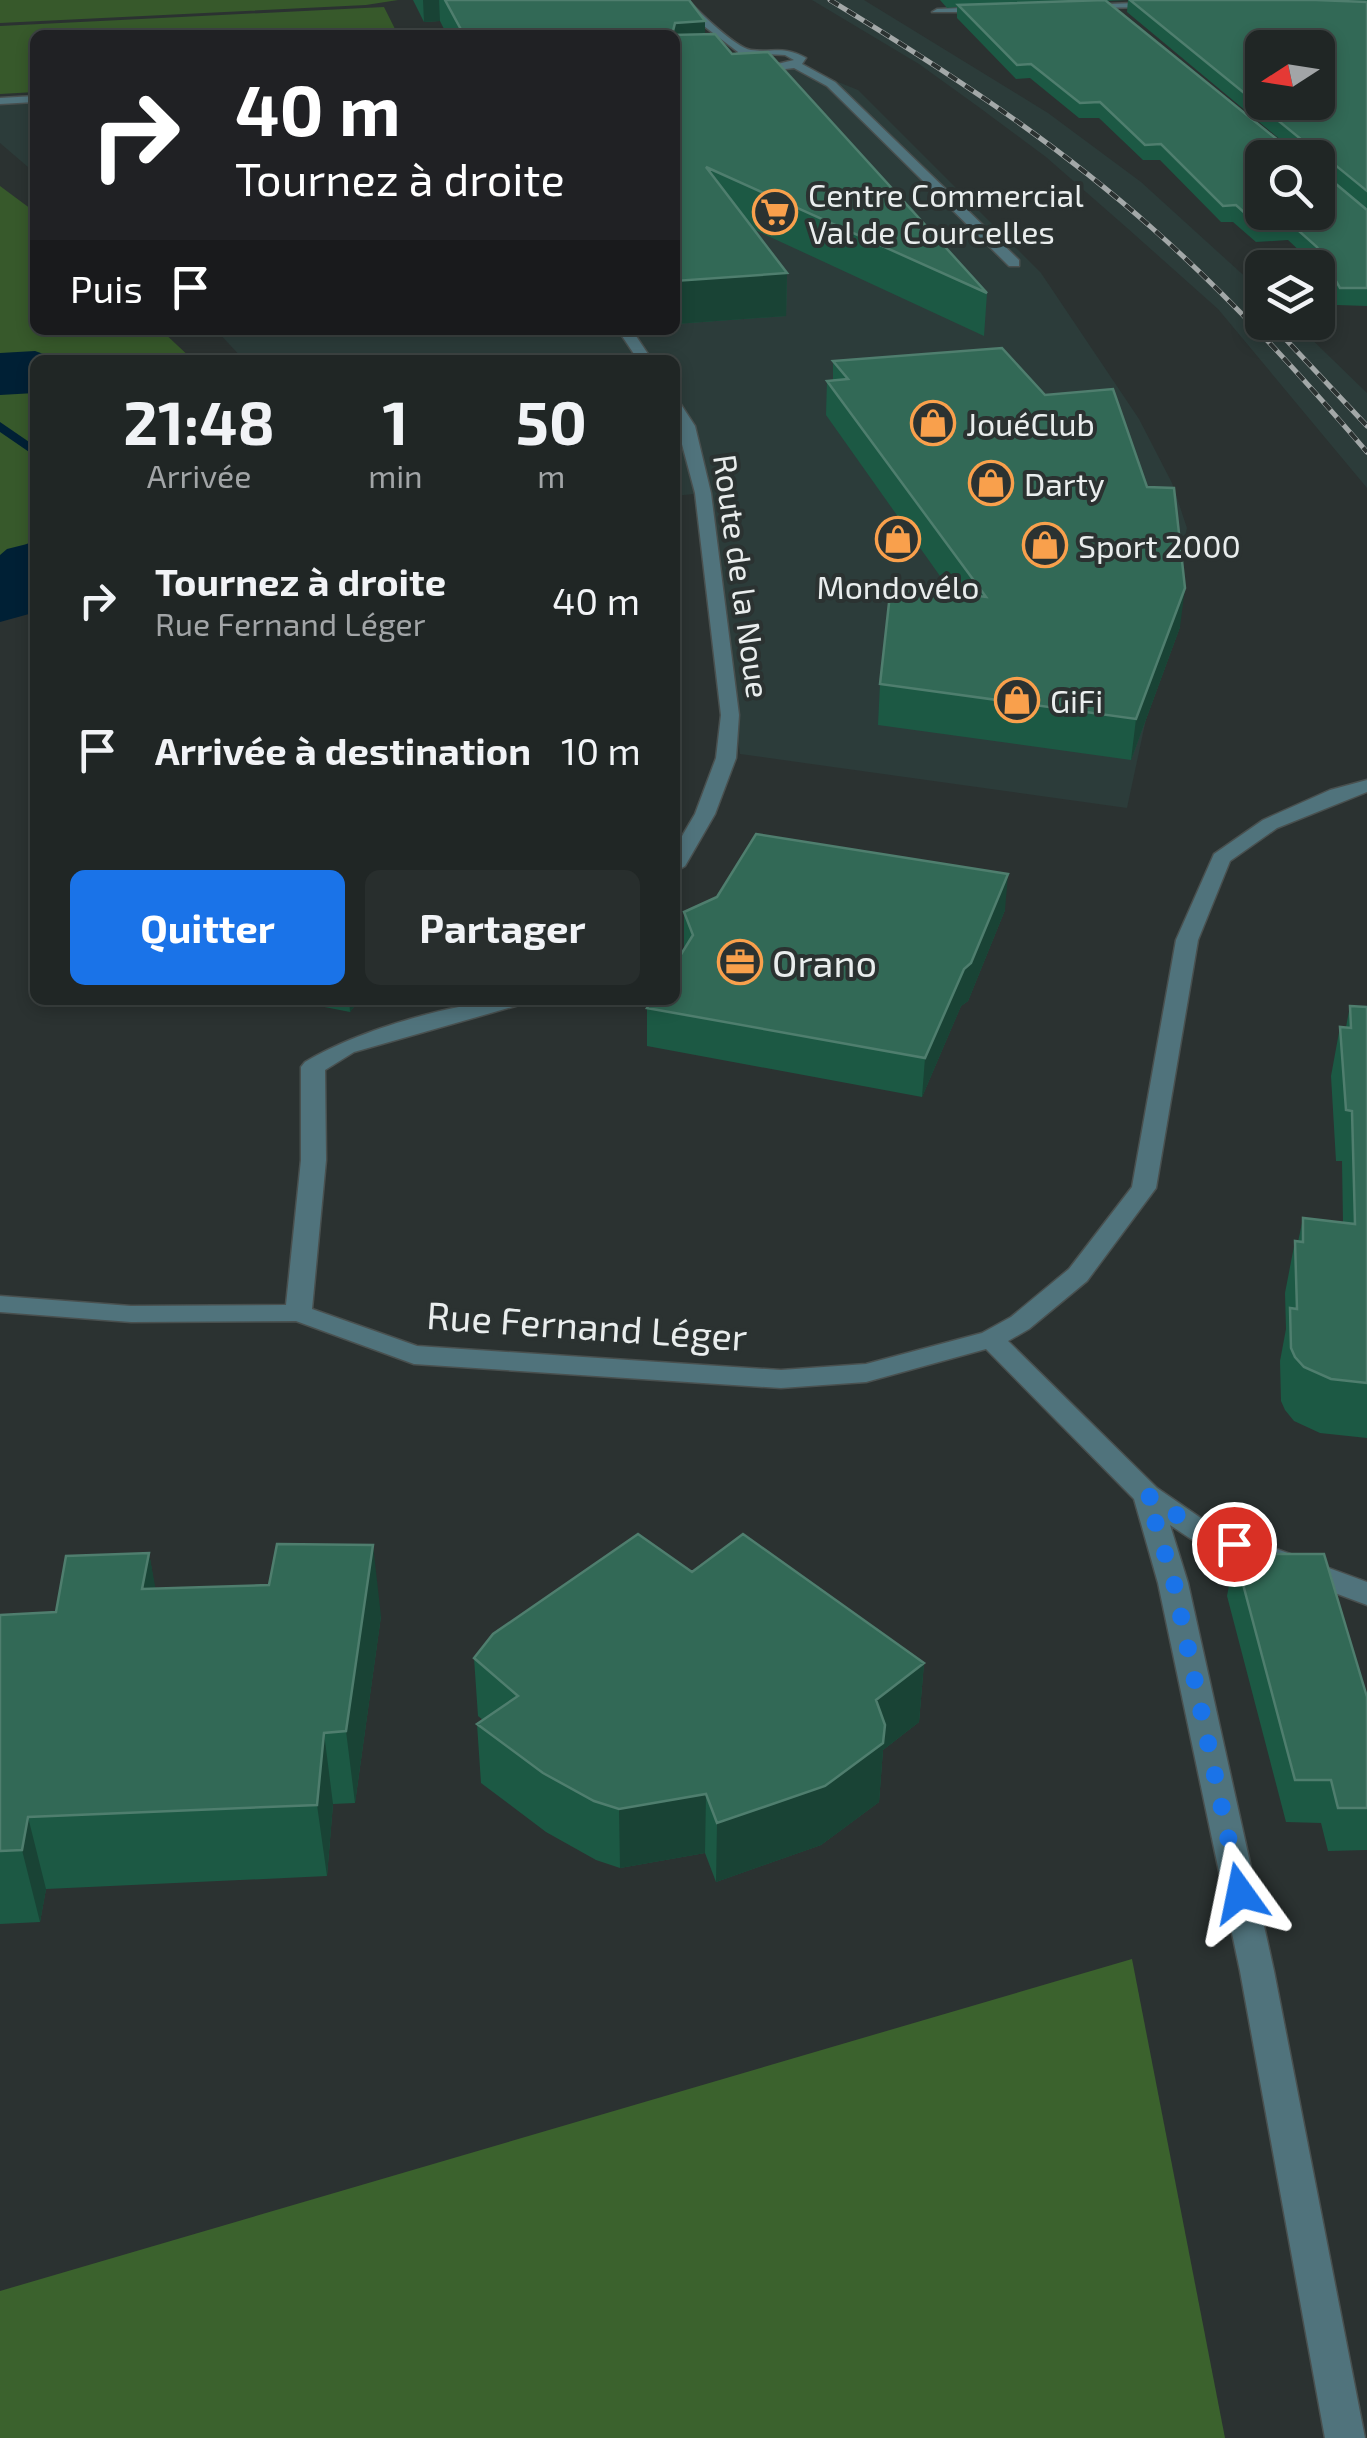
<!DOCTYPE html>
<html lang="fr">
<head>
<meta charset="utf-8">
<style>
  body { margin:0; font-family:"Exo 2",sans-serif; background:#282e2d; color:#f1f3f6; height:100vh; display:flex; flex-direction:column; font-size:38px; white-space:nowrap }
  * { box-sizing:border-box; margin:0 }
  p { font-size:32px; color:#a2a5a7 }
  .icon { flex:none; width:55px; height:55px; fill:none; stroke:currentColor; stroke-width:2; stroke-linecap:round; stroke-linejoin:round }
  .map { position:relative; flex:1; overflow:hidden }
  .panel { position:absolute; left:30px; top:355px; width:650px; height:650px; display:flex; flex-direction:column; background:#202625; border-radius:15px; box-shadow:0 5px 15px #0003,0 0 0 2px #3d4342 }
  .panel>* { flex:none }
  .banner { position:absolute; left:30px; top:30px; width:650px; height:305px; border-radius:15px; box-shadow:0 5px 15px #0003,0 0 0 2px #3d4342; background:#202124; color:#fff; overflow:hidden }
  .needle { width:65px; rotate:258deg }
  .tools { position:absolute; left:1245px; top:30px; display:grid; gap:20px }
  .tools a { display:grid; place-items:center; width:90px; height:90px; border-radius:15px; background:#202625; box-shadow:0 5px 15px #0003,0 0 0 2px #3d4342; font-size:50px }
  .pin { position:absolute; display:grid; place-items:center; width:85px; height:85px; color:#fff; margin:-42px; border:5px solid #fff; border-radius:50%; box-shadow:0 2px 10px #0007 }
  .me { position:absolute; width:110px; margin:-55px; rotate:348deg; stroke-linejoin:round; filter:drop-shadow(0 0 8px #0008) }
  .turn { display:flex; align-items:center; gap:35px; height:210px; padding:0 40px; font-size:45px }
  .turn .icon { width:130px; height:130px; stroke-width:2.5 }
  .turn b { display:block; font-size:70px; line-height:85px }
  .then { display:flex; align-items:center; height:95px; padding:0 40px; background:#0003; gap:20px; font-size:38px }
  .eta { display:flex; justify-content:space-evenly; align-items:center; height:170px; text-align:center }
  .eta b { font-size:60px; font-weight:700; line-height:70px }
  .primary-button { display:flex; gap:20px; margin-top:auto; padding:20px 40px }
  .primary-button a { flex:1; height:115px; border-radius:15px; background:#1a73e8; color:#fff; font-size:40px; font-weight:700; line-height:115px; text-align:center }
  .primary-button a+a { background:#282e2d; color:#f1f3f6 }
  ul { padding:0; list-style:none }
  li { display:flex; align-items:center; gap:30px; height:150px; padding:0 40px }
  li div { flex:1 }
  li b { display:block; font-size:38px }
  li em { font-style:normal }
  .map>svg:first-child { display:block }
</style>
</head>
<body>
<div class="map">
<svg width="1367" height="2438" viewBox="0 0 1367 2438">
  <rect width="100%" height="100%" fill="#2b3231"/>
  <path fill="#2c3c3a" d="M812,0H864L1048,113L1141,182L1262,292V322L1295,323L1367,393V488L1218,309L1126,227L1046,157L980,108L919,64Z
    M675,64L796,65L858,90L1041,273L1139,419L1172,483L1187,528L1127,808L740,754L702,493L675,496V360H244L216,330H675Z
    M35,99V173L0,143V101Z"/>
  <path fill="#37592b" d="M0,0H398L366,5L0,23Z
    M384,7L398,35H35V92L0,94V26Z
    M0,186L35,212V330H161L193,360H35V539L0,560Z"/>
  <path fill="#3b622d" d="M1132,1959L1225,2438H0V2291Z"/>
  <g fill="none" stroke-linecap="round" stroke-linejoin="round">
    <path fill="#002035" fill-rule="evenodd" d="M0,422L35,446V456L0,432Z"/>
    <path fill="#002035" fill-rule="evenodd" d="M35,351L61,360H35V393L0,395V353Z
      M35,542V609L29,614L0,622V555L7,549Z"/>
    <defs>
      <path id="minor" d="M678,0H688C699,12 736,48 751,50C774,53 782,45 806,58L802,64L835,82L1019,260V266H1009L827,86L794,68L760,72L731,63L738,52L696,20ZM766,54L785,55L794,60L769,66L741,60Z
        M1162,2L1165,7L1077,8L1082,5Z
        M987,7L990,12H932L937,9Z
        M35,96V102L0,104V98Z
        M629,332L634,333L652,360H638L622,336Z
        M675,402L680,403L695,426L711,493L739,715L736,758L715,814L685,866L675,872V848L695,814L716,758L721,715L695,493L675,418Z
        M1367,780V792L1277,828L1230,861L1198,940L1156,1188L1087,1281L1029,1329L1008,1341L1157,1488L1211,1525L1367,1582V1605L1191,1539L1170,1525L1188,1583L1274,1971L1365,2438H1325L1240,1971L1158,1583L1134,1499L986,1349L866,1382L781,1388L414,1364L296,1321L131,1322L0,1312V1296L131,1306L286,1305L301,1160V1067L305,1062C359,1030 459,1000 522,1000L519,1005L354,1052L325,1070L326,1160L312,1309L417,1346L781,1370L866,1364L982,1333L1011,1317L1069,1269L1132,1187L1176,940L1214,854L1263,820L1330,790Z"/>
    </defs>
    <use href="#minor" stroke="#49504f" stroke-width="3"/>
    <use href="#minor" fill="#50737c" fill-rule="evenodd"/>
    <defs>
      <path id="rail" d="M830,0C942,68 1053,140 1152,228C1230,297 1299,373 1367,452
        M1277,330L1367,426"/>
    </defs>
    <use href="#rail" stroke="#a3a8a8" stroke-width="5"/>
    <use href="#rail" stroke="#2b3231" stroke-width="4" stroke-dasharray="10" stroke-linecap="butt"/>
  </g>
  <path fill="#1c5944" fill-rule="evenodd" d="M413,0H689L705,34L732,54L987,293L984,336L753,229L787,273L786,316L675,324V35H447L440,21L424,22Z
    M940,0H1367V209L1320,171L1367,210V306L1337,305L1318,268L1288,240L1256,242L1233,222H1221L1160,160H1143L1099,118H1079L1030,78L1016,79L957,18V7L947,8ZM1128,0L1127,12L1288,146L1284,145L1106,1Z
    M833,361L1180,627L1131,760L878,725L880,684L952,593L826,415L827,381L833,380Z
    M1005,910L968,1001L961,1006L922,1097L647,1046V1008L684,949V912Z
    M289,1000H359L350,1012Z
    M1350,1006L1367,1007V1438L1320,1433L1294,1421L1285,1410L1281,1401L1280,1361L1286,1329L1285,1293L1295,1241L1298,1242L1303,1218L1343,1223L1342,1161H1336L1331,1076L1340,1027H1346Z
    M149,1553L155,1589L381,1616L355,1803L333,1804L327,1876L46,1889L40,1922L0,1924V1615L56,1612Z
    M1235,1554L1367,1697V1850L1328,1851L1321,1823L1286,1822L1227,1596Z
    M692,1572L924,1663L919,1722L883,1750L879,1802L821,1845L716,1882L705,1853L620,1868L596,1860L546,1832L481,1783L477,1724L483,1720L478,1716L474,1658Z"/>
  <path fill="#194335" d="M423,0H439L440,21L424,22Z
    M705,21V56L672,35L675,23Z
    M1323,155L1320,171H1318V156Z
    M787,273L786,316L675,324V281Z
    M1185,588L1180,627L1131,760L1136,719Z
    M1008,874L1005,910L968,1001L961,1006L922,1097L925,1058L964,969Z
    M349,1000H359L350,1012Z
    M373,1545L381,1616L355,1803L346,1731Z
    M149,1553L162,1624L142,1589Z
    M924,1663L919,1722L883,1750L879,1802L821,1845L716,1882L717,1823Z
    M324,1733L333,1804L327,1876L317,1805Z
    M706,1794L705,1853L620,1868L619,1809Z
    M28,1817L46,1889L40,1922L22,1850Z"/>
  <path fill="#326956" stroke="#4f7e6e" stroke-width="2.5" fill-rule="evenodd" d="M445,0H689L705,21L675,23L672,35L715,34L732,54L768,52L987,293L706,167L787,273L675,281V35H464Z
    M1105,0L1284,145L1299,146L1302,140L1130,0H1316L1367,2V191L1323,155L1318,156L1317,158H1262V212H1318V169L1367,210V288H1340L1317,247L1290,223L1258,225L1236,205L1223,206L1161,144L1145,145L1100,102L1080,103L1031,64L1017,65L958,5ZM1262,48H1318V102H1262Z
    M1002,348L1045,395L1113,389L1147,487L1174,488L1185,588L1136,719L880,684L891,585L986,597L827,381L848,379L833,361Z
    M756,834L1008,874L971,963L964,969L925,1058L647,1008L652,1000H675V964L693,935L684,912L717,897Z
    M1350,1006L1367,1007V1383L1331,1379L1304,1367L1295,1357L1291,1348L1290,1308L1297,1309L1295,1241L1303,1242V1218L1355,1224L1352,1111L1346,1110L1340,1027L1351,1028Z
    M638,1534L692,1572L743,1534L924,1663L876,1700L885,1725L883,1743L825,1786L717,1823L706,1794L619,1809L594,1801L543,1773L477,1724L518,1696L474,1658L493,1634Z
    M277,1544L373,1545L346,1731L324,1733L317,1805L28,1817L22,1850L0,1851V1615L56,1612L66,1556L149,1553L142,1589L269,1585Z
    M1235,1554H1324L1367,1697V1808H1338L1331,1780H1295Z"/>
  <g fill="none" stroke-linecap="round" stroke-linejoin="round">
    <path stroke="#1a73e8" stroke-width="18" stroke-dasharray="0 32.4" d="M1234,1544L1202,1532L1147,1495L1174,1583L1240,1893"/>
  </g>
  <defs>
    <symbol id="supermarket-ring" viewBox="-11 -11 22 22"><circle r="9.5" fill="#2b3231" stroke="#f9a04c" stroke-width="1.5"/><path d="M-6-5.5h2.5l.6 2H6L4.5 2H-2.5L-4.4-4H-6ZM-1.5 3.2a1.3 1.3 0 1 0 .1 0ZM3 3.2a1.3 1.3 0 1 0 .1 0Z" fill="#f9a04c"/></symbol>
    <symbol id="shop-ring" viewBox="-11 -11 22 22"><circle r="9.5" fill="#2b3231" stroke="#f9a04c" stroke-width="1.5"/><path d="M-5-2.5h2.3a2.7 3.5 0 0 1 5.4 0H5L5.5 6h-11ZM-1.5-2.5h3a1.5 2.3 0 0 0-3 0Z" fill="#f9a04c"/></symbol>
    <symbol id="office-ring" viewBox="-11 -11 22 22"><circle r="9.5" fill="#2b3231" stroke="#f9a04c" stroke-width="1.5"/><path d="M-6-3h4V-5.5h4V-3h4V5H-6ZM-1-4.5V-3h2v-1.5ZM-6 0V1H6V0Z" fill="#f9a04c"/></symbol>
  </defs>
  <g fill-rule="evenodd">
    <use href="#supermarket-ring" x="750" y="187" width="50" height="50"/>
    <use href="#shop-ring" x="908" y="398" width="50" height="50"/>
    <use href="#shop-ring" x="966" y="458" width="50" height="50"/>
    <use href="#shop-ring" x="873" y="514" width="50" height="50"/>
    <use href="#shop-ring" x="1020" y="520" width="50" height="50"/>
    <use href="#shop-ring" x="992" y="675" width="50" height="50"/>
    <use href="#office-ring" x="715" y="937" width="50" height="50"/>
  </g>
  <g text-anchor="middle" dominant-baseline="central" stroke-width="8" stroke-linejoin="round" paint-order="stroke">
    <g font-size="32" fill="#e9eded" stroke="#2b3231" text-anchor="start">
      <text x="808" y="194">Centre Commercial<tspan x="808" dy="37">Val de Courcelles</tspan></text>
      <text x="966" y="423">JouéClub</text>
      <text x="1024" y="483">Darty</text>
      <text x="1078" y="545">Sport 2000</text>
      <text x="898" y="586" text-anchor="middle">Mondovélo</text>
      <text x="1050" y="700">GiFi</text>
    </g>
    <g font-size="32" fill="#e9eded" stroke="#2b3231">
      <text transform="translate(743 576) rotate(82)">Route de la Noue</text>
    </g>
    <g font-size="38" fill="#e9eded" stroke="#2b3231" text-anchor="start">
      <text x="772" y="962">Orano</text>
    </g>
    <g font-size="38" fill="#e9eded" stroke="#2b3231">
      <text transform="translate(587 1325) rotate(4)">Rue Fernand Léger</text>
    </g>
  </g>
</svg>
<div class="tools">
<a><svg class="needle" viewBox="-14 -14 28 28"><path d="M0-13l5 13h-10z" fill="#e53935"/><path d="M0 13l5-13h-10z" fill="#a2a5a7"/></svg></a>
<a><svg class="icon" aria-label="search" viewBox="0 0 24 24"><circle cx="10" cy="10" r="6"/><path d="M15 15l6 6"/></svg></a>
<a><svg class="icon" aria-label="layers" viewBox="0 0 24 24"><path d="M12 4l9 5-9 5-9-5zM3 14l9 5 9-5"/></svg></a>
</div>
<div class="pin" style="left:1234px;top:1544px;background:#d93025"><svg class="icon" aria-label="arrive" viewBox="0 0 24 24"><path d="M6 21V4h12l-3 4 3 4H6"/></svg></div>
<svg class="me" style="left:1240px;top:1893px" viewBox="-20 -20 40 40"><path d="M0-17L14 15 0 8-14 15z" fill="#1a73e8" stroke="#fff" stroke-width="4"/></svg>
<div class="banner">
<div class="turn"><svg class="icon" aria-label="right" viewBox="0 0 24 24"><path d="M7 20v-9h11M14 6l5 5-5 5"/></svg><div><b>40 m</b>Tournez à droite</div></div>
<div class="then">Puis<svg class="icon" aria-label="arrive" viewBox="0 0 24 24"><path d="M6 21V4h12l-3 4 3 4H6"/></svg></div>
</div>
<section class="panel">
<div class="eta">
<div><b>21:48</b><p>Arrivée</p></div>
<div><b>1</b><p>min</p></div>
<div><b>50</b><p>m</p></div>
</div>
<ul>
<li><svg class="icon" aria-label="right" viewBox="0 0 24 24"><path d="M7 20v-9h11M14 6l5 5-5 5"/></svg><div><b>Tournez à droite</b><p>Rue Fernand Léger</p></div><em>40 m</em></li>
<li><svg class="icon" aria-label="arrive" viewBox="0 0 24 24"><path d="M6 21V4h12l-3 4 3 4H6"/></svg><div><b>Arrivée à destination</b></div><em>10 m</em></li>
</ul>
<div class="primary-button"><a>Quitter</a><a>Partager</a></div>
</section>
</div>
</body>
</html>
